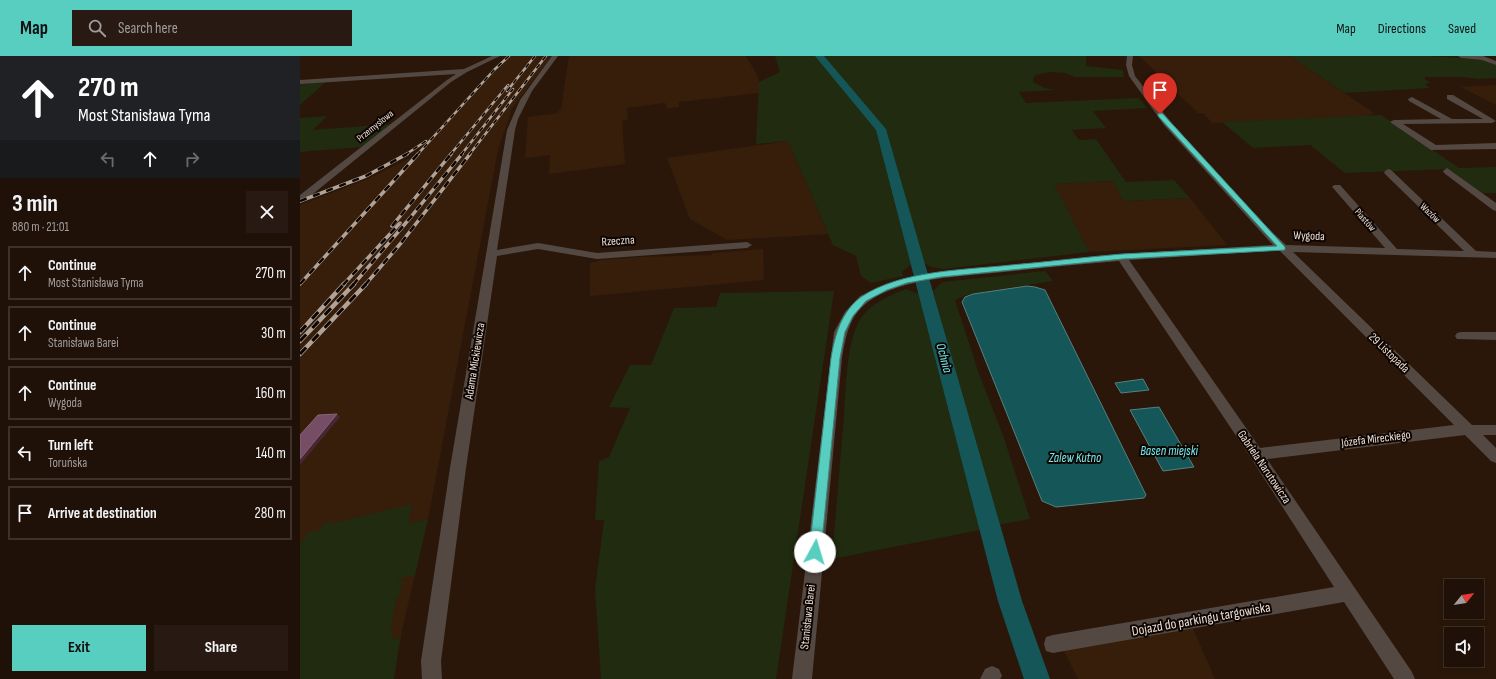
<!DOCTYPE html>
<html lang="en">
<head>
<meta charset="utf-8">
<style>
  body { margin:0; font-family:"Sofia Sans Condensed",sans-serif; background:#281a12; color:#f1f3f6; height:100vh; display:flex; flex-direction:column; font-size:15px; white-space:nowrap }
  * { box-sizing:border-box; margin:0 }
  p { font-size:13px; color:#a29d9c }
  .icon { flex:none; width:22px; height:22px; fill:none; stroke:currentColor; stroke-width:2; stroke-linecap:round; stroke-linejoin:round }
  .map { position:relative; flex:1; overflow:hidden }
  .panel { display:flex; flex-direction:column; background:#201108; width:300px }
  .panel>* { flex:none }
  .hud { background:#202124; color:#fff; overflow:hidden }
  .needle { width:26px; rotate:60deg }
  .tools { position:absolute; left:1144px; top:523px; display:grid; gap:8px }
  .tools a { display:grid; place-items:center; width:40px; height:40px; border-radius:0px; background:#201108; box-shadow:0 2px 6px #0003,0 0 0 1px #3d3129; font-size:20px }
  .pin { position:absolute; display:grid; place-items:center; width:34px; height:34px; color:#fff; margin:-41px -17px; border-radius:50% 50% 50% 0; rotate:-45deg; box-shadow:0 0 4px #0007 }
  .pin .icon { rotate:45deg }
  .me { position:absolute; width:44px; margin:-22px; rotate:6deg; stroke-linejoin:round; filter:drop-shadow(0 0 3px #0008) }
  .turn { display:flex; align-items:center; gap:14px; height:84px; padding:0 12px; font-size:18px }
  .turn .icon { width:52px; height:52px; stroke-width:2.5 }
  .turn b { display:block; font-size:28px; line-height:34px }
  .lanes { display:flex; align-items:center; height:38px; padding:0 12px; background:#0003; justify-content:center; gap:20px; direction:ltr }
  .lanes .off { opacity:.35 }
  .round { display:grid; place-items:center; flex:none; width:42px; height:42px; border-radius:0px; background:#281a12 }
  .summary { display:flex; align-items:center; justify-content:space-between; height:68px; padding:0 12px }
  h1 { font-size:24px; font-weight:700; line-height:30px }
  .button { display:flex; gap:8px; margin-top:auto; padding:8px 12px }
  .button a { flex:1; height:46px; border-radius:0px; background:#58cec0; color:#111; font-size:16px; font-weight:700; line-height:46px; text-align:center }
  .button a+a { background:#281a12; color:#f1f3f6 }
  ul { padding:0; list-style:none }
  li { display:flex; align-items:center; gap:12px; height:54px; margin:0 8px 6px; padding:0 4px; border:2px solid #3d3129; border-radius:0px }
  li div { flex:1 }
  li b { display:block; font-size:15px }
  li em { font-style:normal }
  header { display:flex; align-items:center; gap:24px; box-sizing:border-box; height:56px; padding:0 20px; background:#58cec0; color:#111 }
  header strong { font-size:19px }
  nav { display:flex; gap:22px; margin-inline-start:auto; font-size:14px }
  .search { width:280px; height:36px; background:#281a12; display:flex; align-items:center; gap:10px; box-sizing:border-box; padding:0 14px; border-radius:0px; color:#a29d9c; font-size:15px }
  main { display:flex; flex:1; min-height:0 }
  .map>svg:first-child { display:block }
</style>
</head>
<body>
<header>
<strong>Map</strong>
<div class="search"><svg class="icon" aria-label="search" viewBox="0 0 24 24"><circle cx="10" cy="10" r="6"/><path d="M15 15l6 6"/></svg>Search here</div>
<nav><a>Map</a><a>Directions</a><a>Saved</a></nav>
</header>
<main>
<section class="panel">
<div class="hud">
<div class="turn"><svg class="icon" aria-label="ahead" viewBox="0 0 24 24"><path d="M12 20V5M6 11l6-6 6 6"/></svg><div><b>270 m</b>Most Stanisława Tyma</div></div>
<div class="lanes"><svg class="icon off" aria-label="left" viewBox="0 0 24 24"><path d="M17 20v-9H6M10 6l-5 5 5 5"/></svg><svg class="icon" aria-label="ahead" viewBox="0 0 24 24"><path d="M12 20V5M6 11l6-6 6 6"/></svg><svg class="icon off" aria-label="right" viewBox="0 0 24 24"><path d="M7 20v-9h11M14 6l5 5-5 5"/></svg></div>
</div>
<div class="summary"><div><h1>3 min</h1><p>880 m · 21:01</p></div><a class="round"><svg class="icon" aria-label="close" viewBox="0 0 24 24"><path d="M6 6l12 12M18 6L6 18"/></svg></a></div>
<ul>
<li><svg class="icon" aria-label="ahead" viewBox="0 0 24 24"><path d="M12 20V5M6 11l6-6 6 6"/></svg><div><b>Continue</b><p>Most Stanisława Tyma</p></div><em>270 m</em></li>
<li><svg class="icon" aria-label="ahead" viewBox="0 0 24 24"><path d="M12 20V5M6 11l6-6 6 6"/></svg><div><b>Continue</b><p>Stanisława Barei</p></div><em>30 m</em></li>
<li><svg class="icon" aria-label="ahead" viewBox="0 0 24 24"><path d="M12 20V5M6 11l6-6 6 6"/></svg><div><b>Continue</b><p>Wygoda</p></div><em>160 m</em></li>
<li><svg class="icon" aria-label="left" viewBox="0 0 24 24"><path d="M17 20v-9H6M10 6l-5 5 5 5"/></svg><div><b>Turn left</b><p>Toruńska</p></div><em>140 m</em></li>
<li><svg class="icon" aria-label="arrive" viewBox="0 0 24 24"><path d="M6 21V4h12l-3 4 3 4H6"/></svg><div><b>Arrive at destination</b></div><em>280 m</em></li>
</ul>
<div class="button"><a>Exit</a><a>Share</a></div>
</section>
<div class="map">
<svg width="1196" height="623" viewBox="0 0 1196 623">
  <rect width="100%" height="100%" fill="#2a170a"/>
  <path fill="#361e0b" d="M208,0H252L210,55L211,56L198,94L128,463L102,574L94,623H0V149L68,123L112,101L177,30Z
    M269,0H446L456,17L459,26V37L379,46V51L367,53L365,47L327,52L328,63L322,65L325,108L249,118L250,99L225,102L228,61L258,57V55L261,54Z
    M839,0H990L1074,57L1067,60L912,67L903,57H898Z
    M1196,29V49L1161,31Z
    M488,85L528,178L427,184L390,163L367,102Z
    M812,125L825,145L890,142L927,189L789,196L753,128Z
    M463,193L464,224L290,240V207L301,204L340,201L411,199L413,197Z
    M891,568L915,623H778L761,589Z"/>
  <path fill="#202b0f" d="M475,0H516L558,48L576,72L609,193L611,208L602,216L603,220L571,227L561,220L556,200L533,189L488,85L456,88L459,26L480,16Z
    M523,0H786V10L823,14L824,21H775L765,17L749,16L736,19L733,22V26L745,32L756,34L719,36L726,47L839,42L847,52L793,55L806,72L772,74L779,84L796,83L826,126L874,124L890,142L824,145L812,125L754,128L789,196L644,213L631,211L624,207L582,69Z
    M990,0H1130L1184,4L1196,9V22L1179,23L1162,21H1125V23L1130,27L1125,28L1130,32L1045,37Z
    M26,26L0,49V28Z
    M1081,59L1159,112L1196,111V137H1182L1148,113L1045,117L1010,89L953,92L922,66Z
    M27,60L13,74L92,68L61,91L0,96V62Z
    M745,215L753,225L669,238L655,244L678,315L704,382L730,463L698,469L633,235L642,226Z
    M606,233L619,238L623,246L685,473L532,503C536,455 540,408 544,360C546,333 546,285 561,262C570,248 590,239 606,233Z
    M534,235L476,623H301L295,534L304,464H295L299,405L309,401L330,352L309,351L330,309H351L374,252L416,251L420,237Z
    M112,448L108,468L128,463L115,519L99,523L98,526L103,525L99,540L97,541L90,577L94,576L92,584L100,581L94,623H0V488L9,476L20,474L25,466L35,467Z"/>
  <path fill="#155759" stroke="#56807e" d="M727,230L735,231L745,234L846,439L844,442L756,451L742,445L662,246L665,241L673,238Z
    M843,323L849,334L821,337L815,327Z
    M859,351L894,411L863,415L830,354Z"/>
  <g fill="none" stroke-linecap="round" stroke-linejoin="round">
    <path fill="#155759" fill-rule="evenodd" d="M515,0H524L586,73L722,545L750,623H724L698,545L576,74Z"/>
    <path fill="#534942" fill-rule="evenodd" d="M192,0H200L167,16L151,26L3,146L0,147V139L147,24L156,18L0,28V24L164,13Z
      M252,0H258L232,35L218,63L215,74L197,194L238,187L297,197L447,186L452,189L447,192L297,203L238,193L197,200L166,412L141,605L142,623H122L121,605L150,412L207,74L220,44Z
      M827,0H833L832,9L835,20L870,65L968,172L986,189L1085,192L1034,133L1032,131L1034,129H1040L1097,193L1164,195L1085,118L1084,116L1088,113L1091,114L1176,195L1196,196V202L993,196L1172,369H1196V379H1183L1196,392V407L1191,405L1165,379L967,403L1112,616L1115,623H1094L1044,546L753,597L746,595L744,588L746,581L753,579L1034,531L951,402L819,205C781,208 742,212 704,216C665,220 599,222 568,246C549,260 546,280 542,302L512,623H492L534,276L545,256L560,240L580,231L606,222L641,216L822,198L973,189L864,69L829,20L826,9ZM969,195H980L1154,369L960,392L829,204Z
      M1158,0H1183L1196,5V9L1182,4L1161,2Z
      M1147,39H1153L1196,65L1192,67L1103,68L1136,89L1196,87V93L1131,94L1090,66L1094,64L1141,63L1109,45L1108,43L1112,41L1152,63H1183L1147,43Z
      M1147,112L1196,147V155L1193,154L1144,117L1143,115Z
      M1161,276H1196V284L1157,283L1155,280L1157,277Z
      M692,610L699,613L702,620L700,623H680L685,613Z"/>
    <defs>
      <path id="rail-far2" d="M207,35L235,0
        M105,99L126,85
        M117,99L194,14L209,0
        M150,99L208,29
        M161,99L213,33
        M169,99L246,0"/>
      <path id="rail-far1" d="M0,145L66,120L107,98
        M92,170L151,98
        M0,228L118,98
        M43,229L100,167
        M53,229L110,162L162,98
        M65,229L101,187L170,98"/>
      <path id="rail" d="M0,276L44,228
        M0,285L54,228
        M0,298L66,228"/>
    </defs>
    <use href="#rail-far2" stroke="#b1a297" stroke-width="2.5"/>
    <use href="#rail-far1" stroke="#b1a297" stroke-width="3.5"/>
    <use href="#rail" stroke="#b1a297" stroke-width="4.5"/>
    <use href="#rail-far2" stroke="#0d0502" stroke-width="1.5" stroke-dasharray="5" stroke-linecap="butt"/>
    <use href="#rail-far1" stroke="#0d0502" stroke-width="2.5" stroke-dasharray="7" stroke-linecap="butt"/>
    <use href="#rail" stroke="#0d0502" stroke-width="3" stroke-dasharray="9" stroke-linecap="butt"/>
  </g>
  <path fill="#492633" d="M37,358L40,361L0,409V403Z"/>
  <path fill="#754e66" stroke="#886477" d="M37,358L0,403V379L18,359Z"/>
  <path fill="#58cec0" stroke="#39867d" d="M858,57H862L985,191V194L822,203L641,221L607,227L587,234L566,245L553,260L545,276L540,302L521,496L519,500L515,501L511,500L509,496L531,302C535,279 541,256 561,241C601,214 665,214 711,209C748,206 785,201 822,198C874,195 925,193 977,190L858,60Z"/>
  <g text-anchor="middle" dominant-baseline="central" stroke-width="4" stroke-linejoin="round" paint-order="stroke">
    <g font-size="10" fill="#ecded5" stroke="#0d0502">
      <text transform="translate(75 70) rotate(-39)">Przemysłowa</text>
      <text transform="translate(1130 157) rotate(44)">Wazów</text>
      <text transform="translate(1065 164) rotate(49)">Piastów</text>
    </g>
    <g font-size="12" fill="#ecded5" stroke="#0d0502">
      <text transform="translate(1009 180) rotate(2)">Wygoda</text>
      <text transform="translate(318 185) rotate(-4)">Rzeczna</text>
      <text transform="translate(1089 297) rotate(44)">29 Listopada</text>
      <text transform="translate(175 305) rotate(-81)">Adama Mickiewicza</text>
      <text transform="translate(1076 383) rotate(-7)">Józefa Mireckiego</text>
      <text transform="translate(964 411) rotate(56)">Gabriela Narutowicza</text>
      <text transform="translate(508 561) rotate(-84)">Stanisława Barei</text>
    </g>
    <g font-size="13" font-style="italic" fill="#73ecf0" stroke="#0d0502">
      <text transform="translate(644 302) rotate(75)">Ochnia</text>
      <text x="869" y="395">Basen miejski</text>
      <text x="775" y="402">Zalew Kutno</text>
    </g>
    <g font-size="14" fill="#ecded5" stroke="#0d0502">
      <text transform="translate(901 563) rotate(-10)">Dojazd do parkingu targowiska</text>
    </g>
  </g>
</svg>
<div class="tools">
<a><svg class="needle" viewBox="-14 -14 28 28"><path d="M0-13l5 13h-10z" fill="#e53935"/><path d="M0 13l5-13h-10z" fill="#a29d9c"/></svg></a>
<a><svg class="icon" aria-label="sound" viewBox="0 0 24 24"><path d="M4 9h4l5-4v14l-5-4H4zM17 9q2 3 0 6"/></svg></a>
</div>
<div class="pin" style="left:860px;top:58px;background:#d93025"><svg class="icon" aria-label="arrive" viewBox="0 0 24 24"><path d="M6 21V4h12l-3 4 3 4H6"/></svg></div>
<svg class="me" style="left:515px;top:496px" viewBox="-20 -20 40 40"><circle r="19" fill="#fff"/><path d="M0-13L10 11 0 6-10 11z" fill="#58cec0"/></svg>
</div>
</main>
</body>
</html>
